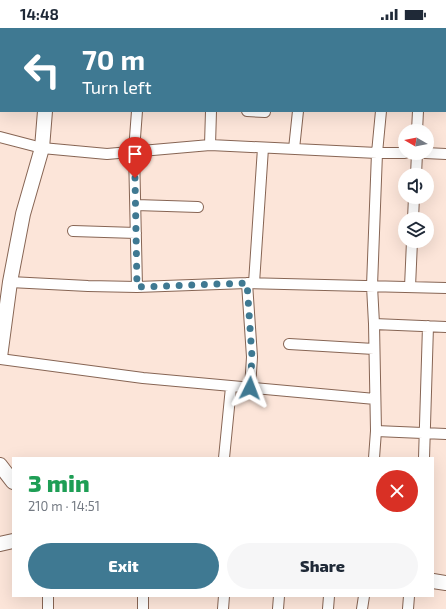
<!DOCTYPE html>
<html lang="en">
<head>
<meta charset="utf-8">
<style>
  body { margin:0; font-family:"Exo 2",sans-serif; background:#f6f6f7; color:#1f2937; height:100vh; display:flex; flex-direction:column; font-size:15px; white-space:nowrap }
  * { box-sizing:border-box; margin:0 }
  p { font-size:13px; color:#747a83 }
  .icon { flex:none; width:22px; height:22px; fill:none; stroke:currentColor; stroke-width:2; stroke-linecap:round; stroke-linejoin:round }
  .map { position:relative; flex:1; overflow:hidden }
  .side { position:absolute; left:12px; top:429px; width:422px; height:140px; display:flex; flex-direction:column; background:#fff; border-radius:0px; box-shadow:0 4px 16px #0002 }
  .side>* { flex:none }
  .guide { position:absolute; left:0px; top:0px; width:446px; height:84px; box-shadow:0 4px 16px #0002; background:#3f7992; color:#fff; overflow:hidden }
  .needle { width:26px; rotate:279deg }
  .controls { position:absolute; left:398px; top:96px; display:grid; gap:8px }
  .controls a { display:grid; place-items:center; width:36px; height:36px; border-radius:50%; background:#fff; box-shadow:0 4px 16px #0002; font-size:20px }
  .pin { position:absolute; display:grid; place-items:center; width:34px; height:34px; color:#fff; margin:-41px -17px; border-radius:50% 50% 50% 0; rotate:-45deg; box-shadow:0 0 4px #0007 }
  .pin .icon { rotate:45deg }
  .me { position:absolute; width:44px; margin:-22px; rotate:3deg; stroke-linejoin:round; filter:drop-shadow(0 0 3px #0008) }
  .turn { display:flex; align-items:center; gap:14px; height:84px; padding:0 16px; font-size:18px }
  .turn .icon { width:52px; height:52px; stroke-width:2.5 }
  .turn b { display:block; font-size:28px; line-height:34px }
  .round { display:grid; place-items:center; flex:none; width:42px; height:42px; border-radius:21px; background:#f6f6f7 }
  .headline { display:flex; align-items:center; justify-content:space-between; height:68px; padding:0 16px }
  h1 { font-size:24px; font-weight:800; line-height:30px; color:#1e9e55 }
  .primary-button { display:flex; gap:8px; margin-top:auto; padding:8px 16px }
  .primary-button a { flex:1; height:46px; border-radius:24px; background:#3f7992; color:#fff; font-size:16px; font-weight:800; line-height:46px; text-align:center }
  .primary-button a+a { background:#f6f6f7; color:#1f2937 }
  .status { display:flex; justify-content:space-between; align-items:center; height:28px; padding:0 20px; background:#fff; direction:ltr }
  .status svg { height:11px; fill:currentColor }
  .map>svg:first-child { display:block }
</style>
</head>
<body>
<div class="status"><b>14:48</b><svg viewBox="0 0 49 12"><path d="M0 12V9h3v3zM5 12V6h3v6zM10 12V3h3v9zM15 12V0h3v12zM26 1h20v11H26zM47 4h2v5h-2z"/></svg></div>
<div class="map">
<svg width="446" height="581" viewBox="0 0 446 581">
  <rect width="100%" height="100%" fill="#fce5d9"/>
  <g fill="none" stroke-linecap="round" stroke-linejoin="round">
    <defs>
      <path id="street" d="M142,1V0
        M223,1V0
        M394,1V0
        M445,7H446
        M137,83L134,123L137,259
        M247,83L265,84
        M417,103L418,83
        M0,109L42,120L107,126L210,117L377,125H405
        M210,117L211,83
        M294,121L298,83
        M425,125L446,126
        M416,147L417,125
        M136,177L198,179
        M413,191L414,169
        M73,203L136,205
        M10,254L88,258L137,259L247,255L446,260
        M247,255L252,329L250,360
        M254,255L263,120
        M410,259L412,213
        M374,296L446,299
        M289,316L374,321
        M0,331L143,350L375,371
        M376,403L446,406
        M224,430L231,359
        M374,430L376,403L374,296L372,258L377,125L381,83
        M424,430L428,298
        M143,568V581
        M48,581V568
        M223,581L224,568
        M278,581L279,568
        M328,581L329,568
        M362,581L364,568
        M408,581L409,568"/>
      <path id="secondary" d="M52,1V0
        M0,329L10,254L23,186L42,120L45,83
        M0,437L13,454
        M0,516L13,513
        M433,553L446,555"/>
    </defs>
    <use href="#street" stroke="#876554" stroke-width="12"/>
    <use href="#secondary" stroke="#876554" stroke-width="16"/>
    <use href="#street" stroke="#fff" stroke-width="10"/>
    <use href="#secondary" stroke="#fff" stroke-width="14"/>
  </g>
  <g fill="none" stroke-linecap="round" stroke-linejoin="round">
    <path stroke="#3f7992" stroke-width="7" stroke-dasharray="0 12.6" d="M135,150L137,259L247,255L252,329L250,360"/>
  </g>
</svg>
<div class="controls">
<a><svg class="needle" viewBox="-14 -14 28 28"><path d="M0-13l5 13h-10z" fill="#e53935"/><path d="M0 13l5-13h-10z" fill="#747a83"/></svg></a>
<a><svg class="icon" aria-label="sound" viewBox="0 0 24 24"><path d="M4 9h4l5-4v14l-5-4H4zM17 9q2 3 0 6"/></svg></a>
<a><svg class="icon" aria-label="layers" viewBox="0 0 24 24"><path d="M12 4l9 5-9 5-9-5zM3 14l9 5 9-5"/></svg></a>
</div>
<div class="pin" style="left:135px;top:150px;background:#d93025"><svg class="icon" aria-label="arrive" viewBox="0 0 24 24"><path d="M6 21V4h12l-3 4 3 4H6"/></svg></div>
<svg class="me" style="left:250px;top:360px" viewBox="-20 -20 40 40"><path d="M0-17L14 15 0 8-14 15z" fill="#3f7992" stroke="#fff" stroke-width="4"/></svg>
<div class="guide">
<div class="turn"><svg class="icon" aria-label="left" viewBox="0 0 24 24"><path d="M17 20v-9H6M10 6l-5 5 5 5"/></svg><div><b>70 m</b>Turn left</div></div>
</div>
<section class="side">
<div class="headline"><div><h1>3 min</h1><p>210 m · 14:51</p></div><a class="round" style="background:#d93025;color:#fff"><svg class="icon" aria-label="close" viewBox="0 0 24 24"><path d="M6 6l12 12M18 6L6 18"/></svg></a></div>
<div class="primary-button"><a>Exit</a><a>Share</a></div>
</section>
</div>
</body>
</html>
